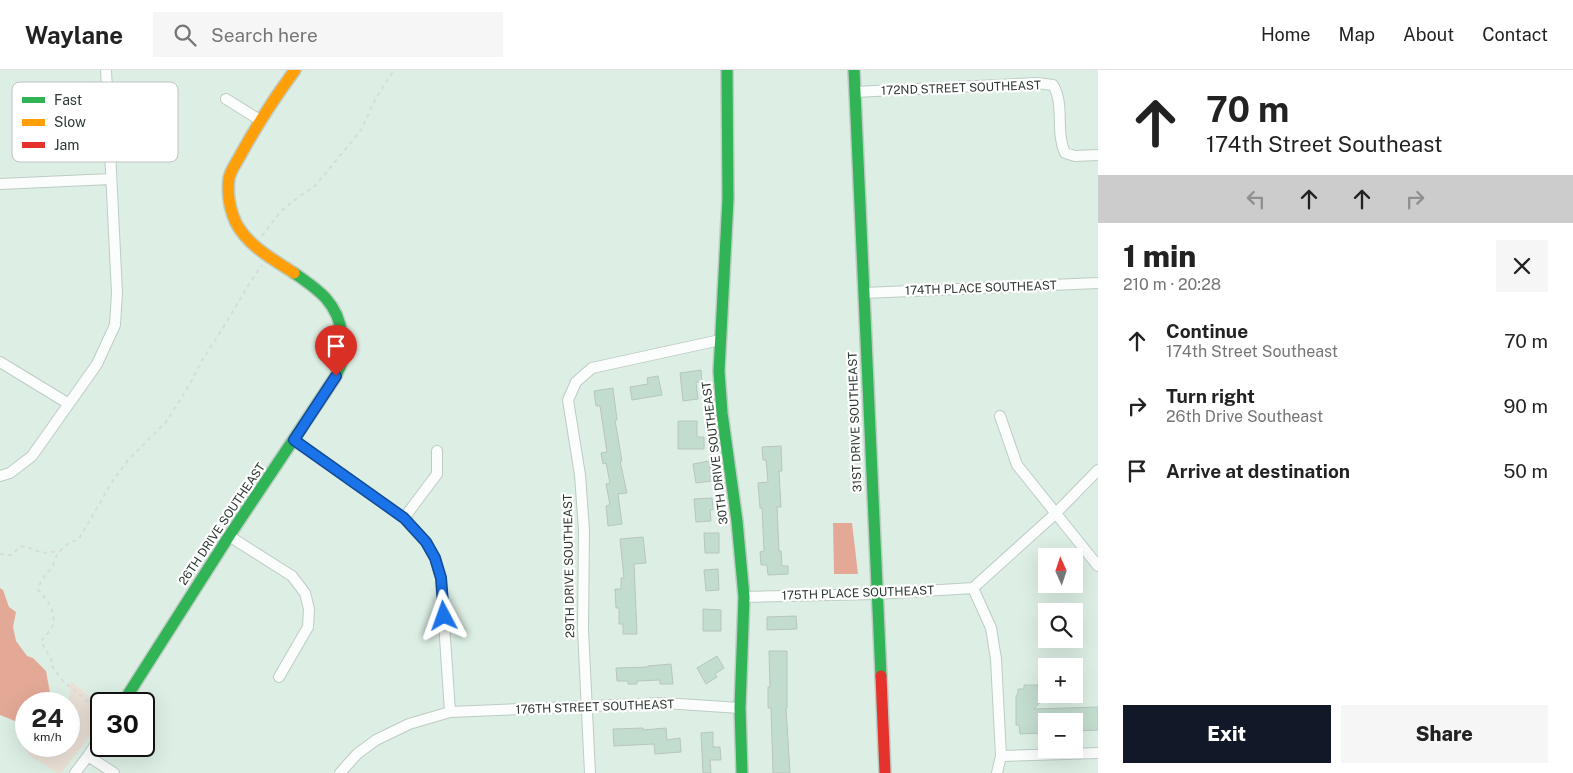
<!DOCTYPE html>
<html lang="en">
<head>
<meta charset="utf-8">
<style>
  body { margin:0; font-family:"Public Sans",sans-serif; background:#f6f6f6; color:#222; height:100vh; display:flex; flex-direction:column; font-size:19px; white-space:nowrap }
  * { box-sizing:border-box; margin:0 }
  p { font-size:16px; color:#767676 }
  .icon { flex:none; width:28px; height:28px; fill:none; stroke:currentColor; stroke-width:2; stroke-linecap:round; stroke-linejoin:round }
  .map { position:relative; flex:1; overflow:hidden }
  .drawer { display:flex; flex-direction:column; background:#fff; width:475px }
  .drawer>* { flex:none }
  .banner { background:#fff; color:#222; overflow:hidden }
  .needle { width:32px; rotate:357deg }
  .tools { position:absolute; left:1038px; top:478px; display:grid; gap:10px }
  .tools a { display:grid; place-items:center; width:45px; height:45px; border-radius:0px; background:#fff; box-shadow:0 5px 20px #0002; font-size:25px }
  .speed { position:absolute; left:15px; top:622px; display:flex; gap:10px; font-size:25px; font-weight:700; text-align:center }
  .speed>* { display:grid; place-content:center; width:65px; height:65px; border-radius:50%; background:#fff; box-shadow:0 5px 20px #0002; line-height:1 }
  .speed small { font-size:12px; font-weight:400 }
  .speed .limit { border:2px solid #111; border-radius:8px; background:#fff; color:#111 }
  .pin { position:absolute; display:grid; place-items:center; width:42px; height:42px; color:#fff; margin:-51px -21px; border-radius:50% 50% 50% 0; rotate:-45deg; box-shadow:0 0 5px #0007 }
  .pin .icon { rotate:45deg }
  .me { position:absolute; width:55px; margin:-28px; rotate:356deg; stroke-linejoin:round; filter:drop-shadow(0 0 4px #0008) }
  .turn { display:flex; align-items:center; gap:18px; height:105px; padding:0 25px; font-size:22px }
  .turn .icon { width:65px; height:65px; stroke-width:2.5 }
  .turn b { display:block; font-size:35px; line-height:42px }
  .lanes { display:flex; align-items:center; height:48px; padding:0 25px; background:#0003; justify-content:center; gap:25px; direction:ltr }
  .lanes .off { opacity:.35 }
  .round { display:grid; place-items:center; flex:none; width:52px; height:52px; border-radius:0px; background:#f6f6f6 }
  .headline { display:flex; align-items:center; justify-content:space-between; height:85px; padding:0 25px }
  h1 { font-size:30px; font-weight:800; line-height:38px }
  .button { display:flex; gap:10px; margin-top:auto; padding:10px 25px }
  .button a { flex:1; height:58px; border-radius:0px; background:#111827; color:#fff; font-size:20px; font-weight:800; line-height:58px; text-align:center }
  .button a+a { background:#f6f6f6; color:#222 }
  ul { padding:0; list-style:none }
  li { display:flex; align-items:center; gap:15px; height:65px; padding:0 25px }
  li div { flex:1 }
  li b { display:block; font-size:19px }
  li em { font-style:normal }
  header { display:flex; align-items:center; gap:30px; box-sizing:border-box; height:70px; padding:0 25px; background:#fff; border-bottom:1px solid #e0e0e0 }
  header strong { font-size:24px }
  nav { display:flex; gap:28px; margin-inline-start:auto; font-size:18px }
  .search { width:350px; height:45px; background:#f6f6f6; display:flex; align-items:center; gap:12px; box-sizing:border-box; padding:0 18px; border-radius:0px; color:#767676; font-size:19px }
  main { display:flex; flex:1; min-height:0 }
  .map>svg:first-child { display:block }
</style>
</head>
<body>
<header>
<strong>Waylane</strong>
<div class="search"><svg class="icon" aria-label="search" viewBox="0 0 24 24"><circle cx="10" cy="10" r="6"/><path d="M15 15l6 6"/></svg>Search here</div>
<nav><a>Home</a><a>Map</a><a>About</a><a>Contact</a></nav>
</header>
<main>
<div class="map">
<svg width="1098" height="703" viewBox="0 0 1098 703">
  <rect width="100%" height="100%" fill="#ddefe5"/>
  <path fill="#ebe0d6" d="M71,611C84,622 95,629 99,646L84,674L61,703H57L29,685L18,667L26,666V676H69V634H68Z"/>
  <path fill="#e3a996" d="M833,453H852L858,504H834Z
    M0,518L3,520L9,537L16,542L13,557L16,571L27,586L33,588L46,601L52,634H26V653H20L0,645Z"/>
  <path fill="#c2dcce" stroke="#b8c6be" d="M701,300L702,312H696L698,329L683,331L680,303Z
    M658,306L662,325L632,330L630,317L648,314L647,308Z
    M613,318L617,350H615L622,391H620L627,423L618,424L622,454L608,456L606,436L610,435L606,414L610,413L606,393L603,394L601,383L607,382L600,336H596L594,321Z
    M678,351H697V367H704V379H678Z
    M781,376L782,401H779L781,437H777L779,481H781L782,496H788V504L768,505L767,495H761L760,482L764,481L762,438H760L758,413L768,412L766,390H763L762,377Z
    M709,391L712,411L696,413L693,394Z
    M712,428L713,440H710L711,451L696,452L694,429Z
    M704,463H719V483H705Z
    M643,467L646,493L634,494L637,564H623V554H619V538H616L615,519H621V508H624L620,469Z
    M718,499L719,520L706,521L704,500Z
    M703,539L721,540V561H703Z
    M796,546L797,559L767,560V547Z
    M769,581H787V638H786L790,703H773L771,638H768V617H770Z
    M717,586L724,598L715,604L717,607L706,614L697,598Z
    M671,594L673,614H660V610L637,611V614H628V611H617L616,598L648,597V596Z
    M1024,615H1038V620H1040V625L1044,628L1034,639L1098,637V660L1075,661V651H1041L1042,663L1020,664L1019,655H1016V626L1018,623V619H1024Z
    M643,658V660L666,658L667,670L680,668L681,682L655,684L654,674L614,676L613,659Z
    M713,662V677H720L721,690H710L711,703H703L701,663Z"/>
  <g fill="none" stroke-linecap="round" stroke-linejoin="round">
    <defs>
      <path id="street" d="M855,22L1037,13L1053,15C1065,35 1055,61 1065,83L1075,86L1098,85
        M226,29L260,50
        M0,114L111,109
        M864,223L1098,213
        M0,292L69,334
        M1000,346L1017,395L1098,496
        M294,370L404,448L426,472L435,488L441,508L450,642
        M0,406L10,403L32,386L97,294L115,255L117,223L106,0
        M404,448L437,404V381
        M229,466L292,506L305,523L309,539L308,557L279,607
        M973,518L991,558L996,589L1001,686L997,703
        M973,518L1055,444L1098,400
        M744,527L876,524L973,518
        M88,686L114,703
        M1001,686L1098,683
        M75,703L88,686L101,666
        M340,703L357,684L376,670L409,654L450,642L664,633L740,638
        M590,703L583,559L584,460L580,405L568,330L576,312L592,298L720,270"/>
      <path id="fast" d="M727,0L728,129L719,301L722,343L737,451L744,527L740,638L742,703
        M854,0L881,606
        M122,634L229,466L336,306C338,300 342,294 343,288C345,281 343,272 342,265C338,233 319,220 294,203"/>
      <path id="slow" d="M294,203C274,190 248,176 236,153C230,140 227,123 229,108C231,99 237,92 241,84C257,55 275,27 295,0"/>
      <path id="jam" d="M881,606L885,703"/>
    </defs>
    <use href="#street" stroke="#bdccc4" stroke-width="12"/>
    <use href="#fast" stroke="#bdccc4" stroke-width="14"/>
    <use href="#slow" stroke="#bdccc4" stroke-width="14"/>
    <use href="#jam" stroke="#bdccc4" stroke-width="14"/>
    <path stroke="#d7dcd9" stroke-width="2" stroke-dasharray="4 4" stroke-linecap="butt" d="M262,166L280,142L293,131L315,116L361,60L376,28L394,0
      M0,484L11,485L21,476L33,479L42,483L60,481
      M101,642L63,611L53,598L52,591L41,571C45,567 51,560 53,555C56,541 47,529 38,520C40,510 46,505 52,497C54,493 55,489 57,485C62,477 70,472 79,469L112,412L128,390L166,352L190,314L201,292L226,253L249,214L262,195"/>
    <use href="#street" stroke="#fafdfb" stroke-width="10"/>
    <use href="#fast" stroke="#30b455" stroke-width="11"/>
    <use href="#slow" stroke="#ff9f0a" stroke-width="11"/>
    <use href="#jam" stroke="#e5322d" stroke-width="11"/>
  </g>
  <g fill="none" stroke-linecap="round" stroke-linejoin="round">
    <defs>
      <path id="route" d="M336,306L294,370L404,448L426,472L435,488L441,508L444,546"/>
    </defs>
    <use href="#route" stroke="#114b97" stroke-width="12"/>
    <use href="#route" stroke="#1a73e8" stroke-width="9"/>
  </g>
  <g text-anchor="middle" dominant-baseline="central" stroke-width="4.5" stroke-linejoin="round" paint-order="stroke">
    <g font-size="12" fill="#2c3831" stroke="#fff">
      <text transform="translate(961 18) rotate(-2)">172ND STREET SOUTHEAST</text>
      <text transform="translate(981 218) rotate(-2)">174TH PLACE SOUTHEAST</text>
      <text transform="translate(855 352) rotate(-92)">31ST DRIVE SOUTHEAST</text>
      <text transform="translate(715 383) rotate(-97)">30TH DRIVE SOUTHEAST</text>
      <text transform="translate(222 454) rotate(-56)">26TH DRIVE SOUTHEAST</text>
      <text transform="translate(569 496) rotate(-91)">29TH DRIVE SOUTHEAST</text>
      <text transform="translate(858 523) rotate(-2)">175TH PLACE SOUTHEAST</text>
      <text transform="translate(595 637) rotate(-2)">176TH STREET SOUTHEAST</text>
    </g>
  </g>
  <rect x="12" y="12" width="166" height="80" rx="8" fill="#fff" stroke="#c0c3c1" stroke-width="1"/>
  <rect x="22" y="27" width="23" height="6" fill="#30b455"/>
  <rect x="22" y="49" width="23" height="7" fill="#ff9f0a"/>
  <rect x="22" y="72" width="23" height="6" fill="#e5322d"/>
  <g font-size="14" fill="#2c3831">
    <text x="54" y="35">Fast</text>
    <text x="54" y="57">Slow</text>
    <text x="54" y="80">Jam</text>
  </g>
</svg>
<div class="tools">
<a><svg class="needle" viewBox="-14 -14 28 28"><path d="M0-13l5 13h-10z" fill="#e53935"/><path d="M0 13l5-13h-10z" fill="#767676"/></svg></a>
<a><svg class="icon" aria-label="search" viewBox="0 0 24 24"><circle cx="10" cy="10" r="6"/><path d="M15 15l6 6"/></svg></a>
<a>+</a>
<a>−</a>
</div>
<div class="speed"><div>24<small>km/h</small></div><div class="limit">30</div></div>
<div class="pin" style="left:336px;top:306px;background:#d93025"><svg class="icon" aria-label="arrive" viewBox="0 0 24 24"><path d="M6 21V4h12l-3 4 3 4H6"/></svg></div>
<svg class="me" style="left:444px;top:546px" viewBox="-20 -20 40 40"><path d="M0-17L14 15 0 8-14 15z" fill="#1a73e8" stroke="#fff" stroke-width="4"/></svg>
</div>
<section class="drawer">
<div class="banner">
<div class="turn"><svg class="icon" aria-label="ahead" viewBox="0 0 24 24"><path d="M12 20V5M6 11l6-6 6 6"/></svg><div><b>70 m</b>174th Street Southeast</div></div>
<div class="lanes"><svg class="icon off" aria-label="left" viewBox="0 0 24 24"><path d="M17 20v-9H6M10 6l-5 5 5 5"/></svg><svg class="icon" aria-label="ahead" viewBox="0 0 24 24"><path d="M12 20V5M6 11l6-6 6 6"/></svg><svg class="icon" aria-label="ahead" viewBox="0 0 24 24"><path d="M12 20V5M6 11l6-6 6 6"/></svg><svg class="icon off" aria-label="right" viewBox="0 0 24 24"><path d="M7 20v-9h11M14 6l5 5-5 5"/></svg></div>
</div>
<div class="headline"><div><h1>1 min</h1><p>210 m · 20:28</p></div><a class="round"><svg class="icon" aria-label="close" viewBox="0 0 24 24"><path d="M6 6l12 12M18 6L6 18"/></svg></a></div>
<ul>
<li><svg class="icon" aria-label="ahead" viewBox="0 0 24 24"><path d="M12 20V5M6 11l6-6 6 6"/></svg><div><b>Continue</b><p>174th Street Southeast</p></div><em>70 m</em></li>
<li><svg class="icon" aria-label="right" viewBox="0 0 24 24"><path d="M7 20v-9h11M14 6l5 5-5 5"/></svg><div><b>Turn right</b><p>26th Drive Southeast</p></div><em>90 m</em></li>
<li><svg class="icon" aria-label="arrive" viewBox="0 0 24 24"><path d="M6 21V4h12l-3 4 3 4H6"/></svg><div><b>Arrive at destination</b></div><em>50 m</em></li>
</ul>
<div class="button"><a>Exit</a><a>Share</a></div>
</section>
</main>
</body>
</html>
